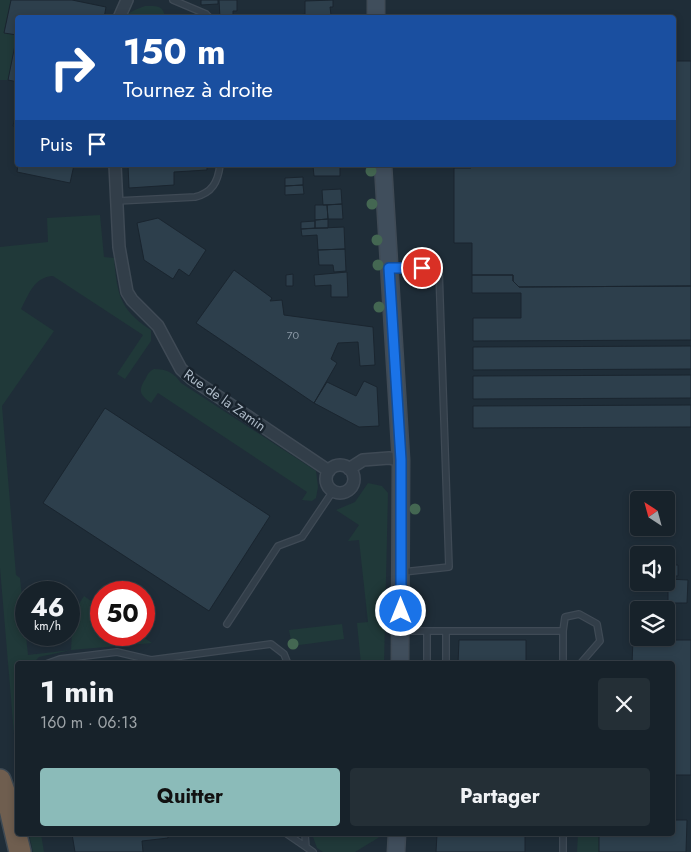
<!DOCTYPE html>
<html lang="fr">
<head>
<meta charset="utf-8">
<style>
  body { margin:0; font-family:Jost,sans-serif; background:#242f36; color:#f1f3f6; height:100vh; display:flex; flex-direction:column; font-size:19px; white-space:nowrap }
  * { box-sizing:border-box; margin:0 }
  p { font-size:16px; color:#9ea4a8 }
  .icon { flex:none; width:28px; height:28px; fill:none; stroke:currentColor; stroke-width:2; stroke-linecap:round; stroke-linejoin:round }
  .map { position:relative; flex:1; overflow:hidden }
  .side { position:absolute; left:15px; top:661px; width:660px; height:175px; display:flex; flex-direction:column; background:#17222a; border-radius:5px; box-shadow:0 2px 8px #0003,0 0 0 1px #363f47 }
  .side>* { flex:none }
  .guide { position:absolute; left:15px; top:15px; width:661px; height:152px; border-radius:5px; box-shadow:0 2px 8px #0003,0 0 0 1px #363f47; background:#1a4fa0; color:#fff; overflow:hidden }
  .needle { width:32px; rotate:324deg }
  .controls { position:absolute; left:630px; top:491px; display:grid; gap:10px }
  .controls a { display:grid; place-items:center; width:45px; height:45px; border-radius:5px; background:#17222a; box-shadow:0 2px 8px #0003,0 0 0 1px #363f47; font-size:25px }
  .speed { position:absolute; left:15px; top:581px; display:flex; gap:10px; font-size:25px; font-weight:700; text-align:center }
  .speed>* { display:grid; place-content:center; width:65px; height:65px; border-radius:50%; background:#17222a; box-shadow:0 2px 8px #0003,0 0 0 1px #363f47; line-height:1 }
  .speed small { font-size:12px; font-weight:400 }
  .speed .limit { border:8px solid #d22; background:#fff; color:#111 }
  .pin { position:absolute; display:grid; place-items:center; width:42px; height:42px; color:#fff; margin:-21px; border:2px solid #fff; border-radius:50%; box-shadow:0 1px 5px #0007 }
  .me { position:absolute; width:55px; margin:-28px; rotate:0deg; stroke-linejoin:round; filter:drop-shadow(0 0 4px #0008) }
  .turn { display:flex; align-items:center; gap:18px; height:105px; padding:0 25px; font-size:22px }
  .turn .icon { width:65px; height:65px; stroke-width:2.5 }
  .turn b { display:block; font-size:35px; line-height:42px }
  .then { display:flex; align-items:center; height:48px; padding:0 25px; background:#0003; gap:10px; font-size:19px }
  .round { display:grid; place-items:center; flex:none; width:52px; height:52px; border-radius:5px; background:#242f36 }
  .overview { display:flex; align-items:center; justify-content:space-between; height:85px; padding:0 25px }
  h1 { font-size:30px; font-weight:700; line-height:38px }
  .cta { display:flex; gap:10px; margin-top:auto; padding:10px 25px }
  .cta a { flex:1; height:58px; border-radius:5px; background:#8bbbb9; color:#111; font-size:20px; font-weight:700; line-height:58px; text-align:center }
  .cta a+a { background:#242f36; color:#f1f3f6 }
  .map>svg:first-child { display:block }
</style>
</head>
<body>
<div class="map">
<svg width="691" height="852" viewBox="0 0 691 852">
  <rect width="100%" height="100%" fill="#1f2d38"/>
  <path fill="#203939" d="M0,0H11L4,32L17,35L8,80H0Z
    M145,6C157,6 163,5 165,17L124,18C129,11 138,9 145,6Z
    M100,215L104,257L114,258C117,292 119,310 151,330V341L125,379L117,374L143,335L53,276C34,277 29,294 21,309L54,331L2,406L16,575L20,578L28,655L71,650L73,613L84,596L101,608V635H140L152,643L71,650L39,657L32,664H18L17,769L0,568V247L48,242L47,218Z
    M154,369C167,369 174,373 181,383L316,471L318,487L316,498L312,501L302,500L307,492L158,393L151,403C139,394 138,390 146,378C148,373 150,371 154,369Z
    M368,483L382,486L388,493L384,664H361L357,623L368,622L359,540L348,541L359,525L336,510L355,502Z
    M342,624L344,639L292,646L289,630Z
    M29,834H41L44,852H33Z
    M312,834H381L378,838L355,852H323L317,848Z
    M578,834H599V852H577Z"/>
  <path fill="#2d3f4c" stroke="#1a252f" d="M11,0H72L106,7L104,18H18V82L8,80L17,35L4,33Z
    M201,0H218V4L201,5Z
    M219,0H237V11H233V18H220Z
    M333,0V7H330L331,15L299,17V15L305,14V1Z
    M566,16V18H521V17Z
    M674,61H691V286L519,287L513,281V275H472V243H454V168H471V165H674Z
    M18,103V127L13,126Z
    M18,165H74L70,183L17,172Z
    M128,165H207V170L174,172V185L129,188Z
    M309,165H340V176H314L313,166H309Z
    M303,177V185L285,186V178Z
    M303,185L304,194L285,195V186Z
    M341,189L342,204L323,205L322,190Z
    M342,204L343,219H328L327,205Z
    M315,205H327L328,219L315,220Z
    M158,218L206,250L189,276L179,269L173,279L144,260L137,223Z
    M328,219V228H315V220Z
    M315,221V228L301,229V222Z
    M344,227L345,249L318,250L317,235L302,236L301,229Z
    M345,249L346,271L334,272L333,265H319L318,250Z
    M234,270L272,298L270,301L282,300L284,315L373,327L375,365L360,366L358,342L338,343L331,359L337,363L314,403L196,323Z
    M347,272L348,297H331V285L315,286L314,275Z
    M293,274V286H286V275Z
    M472,275H513V281L519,287L691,286V340L473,341V318H521V293H472Z
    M691,346V369L473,370V347Z
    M691,375V398L473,399V376Z
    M364,381L377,387L379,426L359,427L314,403L327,382L356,396Z
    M691,405V427L473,428V406Z
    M105,408L270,516L209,611L43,503Z
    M668,565H678V576H668Z
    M668,579L688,580L687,603H668Z
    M459,640H526V664H458Z
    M633,640H691V775H672V664H632Z
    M672,820H687L686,852H599V834H672Z
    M72,834H168V838L142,841L143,852H75Z
    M437,834H525V852H436Z"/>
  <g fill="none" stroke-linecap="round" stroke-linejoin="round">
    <defs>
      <path id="lane" d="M173,0L206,14L210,18
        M117,201L195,197C212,193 218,182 220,165
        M390,267L439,269L440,300L449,567L403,572
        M227,624L278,546L302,537L333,491
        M401,631H563
        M427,631V664
        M446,631V664
        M46,664L60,659L117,652L151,660L271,644L284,654L288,664
        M563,664V631L565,617L579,614L597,624L600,641L580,664
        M287,834L306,847L305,834
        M563,834V852
        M306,847L313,852"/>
      <path id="street" d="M119,18L127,0
        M115,165L119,247L127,292L132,300L158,326L181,369L192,379L329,471
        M326 479a14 14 0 1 1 28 0a14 14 0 1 1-28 0Z
        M349,469L363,460L389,458L401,460"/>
      <path id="secondary" d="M376,18V0
        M383,165L401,460L400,664
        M396,852L397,834"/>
      <path id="highway" d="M0,780L9,805L20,852"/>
    </defs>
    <use href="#lane" stroke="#3f4a55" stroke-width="8"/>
    <use href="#street" stroke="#3f4a55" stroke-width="14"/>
    <use href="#secondary" stroke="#3f4a55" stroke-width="19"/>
    <use href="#highway" stroke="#3d4953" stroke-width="24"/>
    <use href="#lane" stroke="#323e49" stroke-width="5.5"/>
    <use href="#street" stroke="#323e49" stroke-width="11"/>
    <use href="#secondary" stroke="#404e5c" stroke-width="16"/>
    <use href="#highway" stroke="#6f5e4f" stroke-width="21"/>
  </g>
  <g fill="#446752">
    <circle cx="371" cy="171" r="5.5"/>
    <circle cx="372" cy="204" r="5.5"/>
    <circle cx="377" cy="240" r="5.5"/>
    <circle cx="378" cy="265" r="5.5"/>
    <circle cx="379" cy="307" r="5.5"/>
    <circle cx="415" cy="509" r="5.5"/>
    <circle cx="293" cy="644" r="5.5"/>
  </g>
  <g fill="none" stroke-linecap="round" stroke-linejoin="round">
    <defs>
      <path id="route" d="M401,611V460L389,268H422"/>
    </defs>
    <use href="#route" stroke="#114b97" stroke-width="12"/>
    <use href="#route" stroke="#1a73e8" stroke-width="9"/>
  </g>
  <g text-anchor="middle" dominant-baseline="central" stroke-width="5" stroke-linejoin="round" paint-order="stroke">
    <g font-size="11" fill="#8b99a6">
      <text x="293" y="335">70</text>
    </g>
    <g font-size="14" fill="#acb9c6" stroke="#18232d">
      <text transform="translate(225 400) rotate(35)">Rue de la Zamin</text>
    </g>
  </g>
</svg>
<div class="controls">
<a><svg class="needle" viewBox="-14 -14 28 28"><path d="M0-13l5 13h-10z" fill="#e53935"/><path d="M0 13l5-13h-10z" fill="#9ea4a8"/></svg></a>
<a><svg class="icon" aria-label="sound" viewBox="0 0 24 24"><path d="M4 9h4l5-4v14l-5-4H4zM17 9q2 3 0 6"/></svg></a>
<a><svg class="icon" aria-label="layers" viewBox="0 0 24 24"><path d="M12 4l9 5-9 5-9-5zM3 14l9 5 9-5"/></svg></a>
</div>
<div class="speed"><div>46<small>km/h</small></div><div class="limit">50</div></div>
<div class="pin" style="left:422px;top:268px;background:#d93025"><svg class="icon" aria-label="arrive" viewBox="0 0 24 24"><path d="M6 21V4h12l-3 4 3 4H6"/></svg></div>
<svg class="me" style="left:401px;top:611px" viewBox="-20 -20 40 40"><circle r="17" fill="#1a73e8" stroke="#fff" stroke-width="3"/><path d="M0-11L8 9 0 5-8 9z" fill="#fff"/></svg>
<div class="guide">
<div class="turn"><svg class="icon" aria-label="right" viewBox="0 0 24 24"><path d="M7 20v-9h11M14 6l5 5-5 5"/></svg><div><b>150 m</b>Tournez à droite</div></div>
<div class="then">Puis<svg class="icon" aria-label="arrive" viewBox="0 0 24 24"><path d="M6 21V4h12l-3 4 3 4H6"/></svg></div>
</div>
<section class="side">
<div class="overview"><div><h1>1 min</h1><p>160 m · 06:13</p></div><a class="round"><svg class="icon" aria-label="close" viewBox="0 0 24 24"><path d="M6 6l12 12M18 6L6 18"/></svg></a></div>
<div class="cta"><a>Quitter</a><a>Partager</a></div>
</section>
</div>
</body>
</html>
